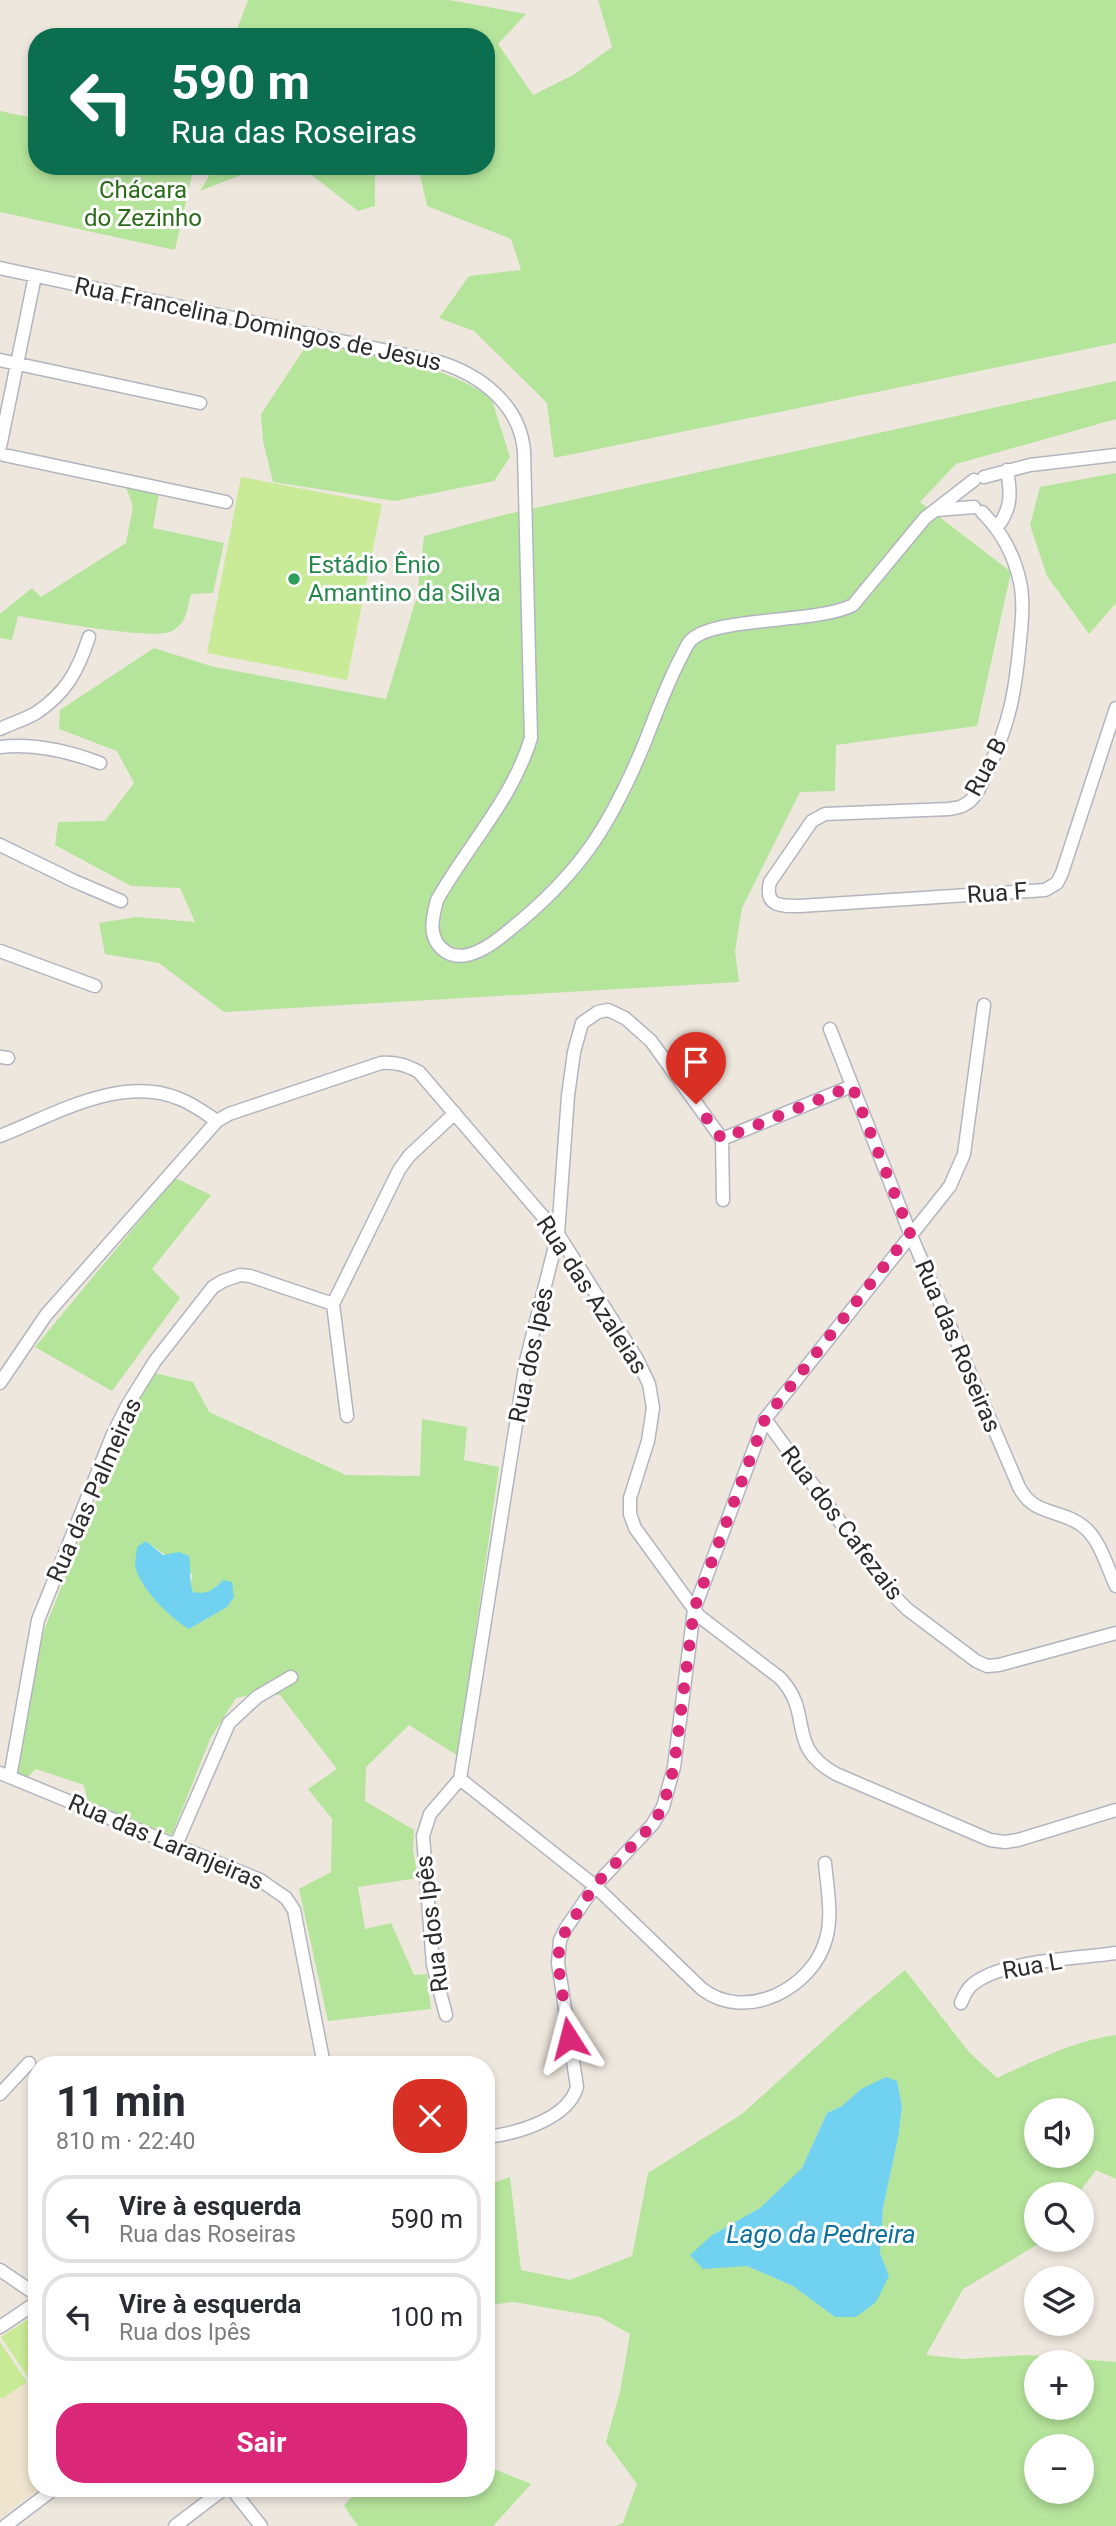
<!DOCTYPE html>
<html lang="pt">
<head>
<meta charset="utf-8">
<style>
  body { margin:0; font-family:Roboto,sans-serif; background:#f7f7f7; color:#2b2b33; height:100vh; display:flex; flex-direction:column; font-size:26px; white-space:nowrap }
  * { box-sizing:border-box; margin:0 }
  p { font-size:23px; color:#7c7c81 }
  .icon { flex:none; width:38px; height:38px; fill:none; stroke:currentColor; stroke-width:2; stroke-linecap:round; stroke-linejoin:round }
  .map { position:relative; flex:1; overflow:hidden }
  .sheet { position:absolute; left:28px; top:2056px; width:467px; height:441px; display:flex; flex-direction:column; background:#fff; border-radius:28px; box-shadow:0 4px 10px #0003 }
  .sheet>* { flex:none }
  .top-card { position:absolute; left:28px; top:28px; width:467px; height:147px; border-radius:28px; box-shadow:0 4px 10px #0003; background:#0b6e4f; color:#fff; overflow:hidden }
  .tools { position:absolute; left:1024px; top:2098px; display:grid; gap:14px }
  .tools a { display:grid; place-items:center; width:70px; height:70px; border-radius:50%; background:#fff; box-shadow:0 4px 10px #0003; font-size:35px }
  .pin { position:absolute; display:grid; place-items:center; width:60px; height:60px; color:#fff; margin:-72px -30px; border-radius:50% 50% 50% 0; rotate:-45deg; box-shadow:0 0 7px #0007 }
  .pin .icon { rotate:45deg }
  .me { position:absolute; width:77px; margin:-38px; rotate:351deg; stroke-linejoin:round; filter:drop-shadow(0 0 5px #0008) }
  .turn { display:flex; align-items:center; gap:24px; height:147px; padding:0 28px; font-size:32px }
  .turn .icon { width:91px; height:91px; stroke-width:2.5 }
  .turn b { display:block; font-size:49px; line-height:60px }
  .round { display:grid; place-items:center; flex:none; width:74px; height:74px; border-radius:28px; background:#f7f7f7 }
  .headline { display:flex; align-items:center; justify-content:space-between; height:119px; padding:0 28px }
  h1 { font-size:42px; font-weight:700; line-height:52px }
  .action { display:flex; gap:14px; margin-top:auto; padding:14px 28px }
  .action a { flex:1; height:80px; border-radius:28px; background:#db2777; color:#fff; font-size:28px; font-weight:700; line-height:80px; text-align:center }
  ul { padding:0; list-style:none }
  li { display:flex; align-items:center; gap:21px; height:88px; margin:0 14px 10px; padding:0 14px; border:4px solid #e1e1e2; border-radius:28px }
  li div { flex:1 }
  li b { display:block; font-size:26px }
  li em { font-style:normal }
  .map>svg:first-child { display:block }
</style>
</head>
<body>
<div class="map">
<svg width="1116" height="2526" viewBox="0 0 1116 2526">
  <rect width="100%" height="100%" fill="#eee7de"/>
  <path fill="#efe4ce" d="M27,2382L37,2395V2488L39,2489L0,2517V2396L3,2399Z"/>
  <path fill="#b5e49b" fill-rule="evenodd" d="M248,0H449L526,14L498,44L533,95L575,74L612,47L598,0H1116V343L554,458L547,403L474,331L439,318L469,276L521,270L511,239L427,206L418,166H486V37H234Z
    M0,111L37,119V166H194L175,250L0,212Z
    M215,166H264L200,191Z
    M300,166H375V206L358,211Z
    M308,343L424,365L464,382L491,397L510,457L494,481L395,501L273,482L263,441L261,414Z
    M1116,381V419L956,464L920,502L1011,572L977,726L836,745L835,791L800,792L742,908L735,951L739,982L224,1012L159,963L105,954L99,923L136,917L195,922L180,888L131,886L55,845L58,822L105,821L134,783L117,751L59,729L60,710L154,648L214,667L386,699L417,596L424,536L503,515Z
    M1116,473V603L1089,634L1047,576L1030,525L1040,487Z
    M126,487L159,493L153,528L224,543L213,593L191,594C187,609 187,623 172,631C154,641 44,620 18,616L12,640L0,638V614L32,588L41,597L126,543L133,507Z
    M175,1178L211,1195L152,1269L180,1298L112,1391L35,1347Z
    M154,1373L193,1382L209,1412L346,1475L420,1476L422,1419L467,1427L464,1460L499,1467L458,1756L409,1725L366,1767L365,1801L414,1830L413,1850L418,1878L358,1887L365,1929L391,1923L414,1975L427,1974L431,2009L328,2021L299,1889L331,1872L332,1819L308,1789L337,1769L280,1695L254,1694L236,1698L210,1739L172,1835L88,1802L84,1785L36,1769L26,1778L14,1773L42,1635L134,1406ZM146,1541L193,1575L190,1584L192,1592L201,1594L215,1589L227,1607L189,1629L165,1610L151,1594Z
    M905,1970L969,2052L997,2078C1036,2060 1074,2041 1116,2035V2179L1096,2170L1078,2194H1036V2240H1045L963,2289L926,2355L963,2359L1027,2355L1116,2362V2526H615L623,2523L637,2484L606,2442L620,2392L630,2334L600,2317L514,2302L487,2305V2185L510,2177L521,2270L570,2280L632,2256L648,2173L742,2114L858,2009ZM897,2081L902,2106L899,2133L883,2208L880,2253L889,2276L835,2317L793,2286L747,2266L712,2235L760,2208L802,2168L827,2113L842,2106L861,2089ZM1036,2110H1082V2156H1036ZM1036,2362H1082V2408H1036ZM1036,2446H1082V2492H1036Z
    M487,2466L531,2484L493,2526H358L344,2506L358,2489L486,2488Z"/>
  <path fill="#c9eb97" d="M241,477L382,504L347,680L207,653Z
    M37,2313V2391L1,2337Z
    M0,2342L27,2382L2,2399L0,2396Z"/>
  <path fill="#71d1f0" d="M146,1541L163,1555L179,1552L189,1556C191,1568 189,1583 193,1592C206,1595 214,1590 223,1580L232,1582L234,1597L227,1607L189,1629C171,1619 137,1586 135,1564C135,1559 137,1552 137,1547Z
    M886,2077L897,2081L902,2106L899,2133L883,2208L880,2253L889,2276L876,2302L856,2317H835L793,2286L747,2266L703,2269L690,2255L712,2235L760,2208L802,2168L827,2113L842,2106L861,2089Z"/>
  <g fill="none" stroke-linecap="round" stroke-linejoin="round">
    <defs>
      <path id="minor" d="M0,268L439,362C481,375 520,405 524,451L531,738C512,800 468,845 437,900C432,919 427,939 446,952C465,964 492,945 507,932C579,875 610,827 645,742C656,714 666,686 680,659C683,654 686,646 690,641C713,616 816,624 853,605L925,518L974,480
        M0,360L200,403
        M0,447L35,276
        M0,454L226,502
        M984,477L1030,465L1116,455
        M937,510L974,507
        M982,512C1002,532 1014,554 1020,582C1024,601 1022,621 1020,641C1015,694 1010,721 988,770C982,782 977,799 964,805C960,808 953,808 949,809L825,814L812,821L770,882C764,907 781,906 800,906L1045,890L1057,883L1062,873L1116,708
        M997,527C1012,509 1011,493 1007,470
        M0,729C12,723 24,720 36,713C66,693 78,671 89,637
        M0,747C34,743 68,751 100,763
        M0,845L74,881L121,901
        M0,951L95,986
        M830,1029L910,1233L1019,1487C1034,1517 1061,1508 1084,1527C1100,1540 1107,1567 1116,1586
        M0,1057L8,1058
        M0,1136C54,1115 121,1074 180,1099C193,1104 205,1113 217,1121
        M722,1139L723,1200
        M333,1304L347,1416
        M0,1383L46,1315L217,1121L229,1114L381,1063C396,1062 406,1065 419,1072L558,1234L637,1359L649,1384L653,1408L648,1441L630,1498V1514L635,1528L699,1616L780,1678C815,1715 784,1745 836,1774L990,1840L1005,1842L1018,1840L1116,1810
        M765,1419L895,1597L907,1609L976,1661L987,1666L999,1665L1116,1633
        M0,1773L260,1880L286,1898L294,1910L324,2065
        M10,1777L38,1620L113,1434L127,1406L155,1361L213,1287L223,1281L240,1275L250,1276L333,1304L399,1170L409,1156L455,1113
        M460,1779L595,1886L702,1989C746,2023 813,1988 826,1939C833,1915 827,1887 825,1863
        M176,1845L229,1723L257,1697L291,1677
        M961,2003C964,1996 966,1990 972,1985C1000,1960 1078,1959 1116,1953
        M446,2015L433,1965L423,1836L430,1814L460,1779L526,1361L558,1234L568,1096L574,1052L582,1023L598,1012L608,1010L625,1018L651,1041L722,1139L852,1086
        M0,2094L29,2063
        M486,2137C516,2134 568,2119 577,2087L558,1963L560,1940L566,1928L595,1886L652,1825L663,1807L674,1767L694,1610L765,1419L950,1186L964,1154L984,1005
        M0,2270L37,2295
        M0,2327L37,2302
        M231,2488L261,2526
        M5,2526L55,2488
        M175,2526L225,2488"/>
    </defs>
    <use href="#minor" stroke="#b2b5c0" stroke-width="15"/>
    <use href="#minor" stroke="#fff" stroke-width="12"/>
  </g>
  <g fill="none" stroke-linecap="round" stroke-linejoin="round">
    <path stroke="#db2777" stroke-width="12" stroke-dasharray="0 21.6" d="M569,2038L558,1963L560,1940L595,1885L652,1825L663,1807L674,1767L694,1609L765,1419L910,1233L852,1086L722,1139L696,1104"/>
  </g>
  <circle fill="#2e9e5b" stroke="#fff" stroke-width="2.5" cx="294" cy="579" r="7"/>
  <g text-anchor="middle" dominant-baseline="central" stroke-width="6" stroke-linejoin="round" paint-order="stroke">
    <g font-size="24" fill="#2c6b1a" stroke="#fff">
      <text x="143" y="190">Chácara<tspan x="143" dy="28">do Zezinho</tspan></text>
    </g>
    <g font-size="24" fill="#2c2c2c" stroke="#fff">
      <text transform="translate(258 324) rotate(12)">Rua Francelina Domingos de Jesus</text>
      <text transform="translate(986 767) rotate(-62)">Rua B</text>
      <text transform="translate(997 893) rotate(-4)">Rua F</text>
      <text transform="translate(592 1295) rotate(57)">Rua das Azaleias</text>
      <text transform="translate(958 1346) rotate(67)">Rua das Roseiras</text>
      <text transform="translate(531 1355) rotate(-78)">Rua dos Ipês</text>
      <text transform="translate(94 1490) rotate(-66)">Rua das Palmeiras</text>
      <text transform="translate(842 1523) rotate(53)">Rua dos Cafezais</text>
      <text transform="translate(166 1842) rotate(23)">Rua das Laranjeiras</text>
      <text transform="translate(432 1924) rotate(-97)">Rua dos Ipês</text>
      <text transform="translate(1032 1966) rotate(-10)">Rua L</text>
    </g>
    <g font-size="24" fill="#27864d" stroke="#fff" text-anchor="start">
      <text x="308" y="565">Estádio Ênio<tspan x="308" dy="28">Amantino da Silva</tspan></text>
    </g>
    <g font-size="26" font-style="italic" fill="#0d709f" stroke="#fff">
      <text x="821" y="2234">Lago da Pedreira</text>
    </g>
  </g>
</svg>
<div class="tools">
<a><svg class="icon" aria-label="sound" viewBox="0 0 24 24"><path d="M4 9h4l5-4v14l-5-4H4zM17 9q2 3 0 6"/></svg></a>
<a><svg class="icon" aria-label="search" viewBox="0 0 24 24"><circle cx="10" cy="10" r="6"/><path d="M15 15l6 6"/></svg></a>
<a><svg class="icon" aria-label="layers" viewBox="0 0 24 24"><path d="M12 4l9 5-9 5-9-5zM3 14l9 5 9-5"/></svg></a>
<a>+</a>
<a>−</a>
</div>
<div class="pin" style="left:696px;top:1104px;background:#d93025"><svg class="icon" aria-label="arrive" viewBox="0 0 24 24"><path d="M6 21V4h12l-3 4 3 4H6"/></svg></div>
<svg class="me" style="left:569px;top:2038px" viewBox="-20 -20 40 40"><path d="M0-17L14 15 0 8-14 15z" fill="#db2777" stroke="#fff" stroke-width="4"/></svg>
<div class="top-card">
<div class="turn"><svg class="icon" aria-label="left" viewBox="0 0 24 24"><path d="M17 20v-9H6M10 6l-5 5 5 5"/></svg><div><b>590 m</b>Rua das Roseiras</div></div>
</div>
<section class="sheet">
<div class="headline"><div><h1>11 min</h1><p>810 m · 22:40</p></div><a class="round" style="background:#d93025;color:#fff"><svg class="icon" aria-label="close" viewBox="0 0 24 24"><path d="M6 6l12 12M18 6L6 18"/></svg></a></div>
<ul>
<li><svg class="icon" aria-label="left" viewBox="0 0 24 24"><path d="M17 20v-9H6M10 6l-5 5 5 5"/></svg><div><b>Vire à esquerda</b><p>Rua das Roseiras</p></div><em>590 m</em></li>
<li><svg class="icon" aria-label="left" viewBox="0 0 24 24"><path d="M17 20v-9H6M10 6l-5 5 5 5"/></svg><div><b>Vire à esquerda</b><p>Rua dos Ipês</p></div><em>100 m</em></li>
</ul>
<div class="action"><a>Sair</a></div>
</section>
</div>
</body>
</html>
